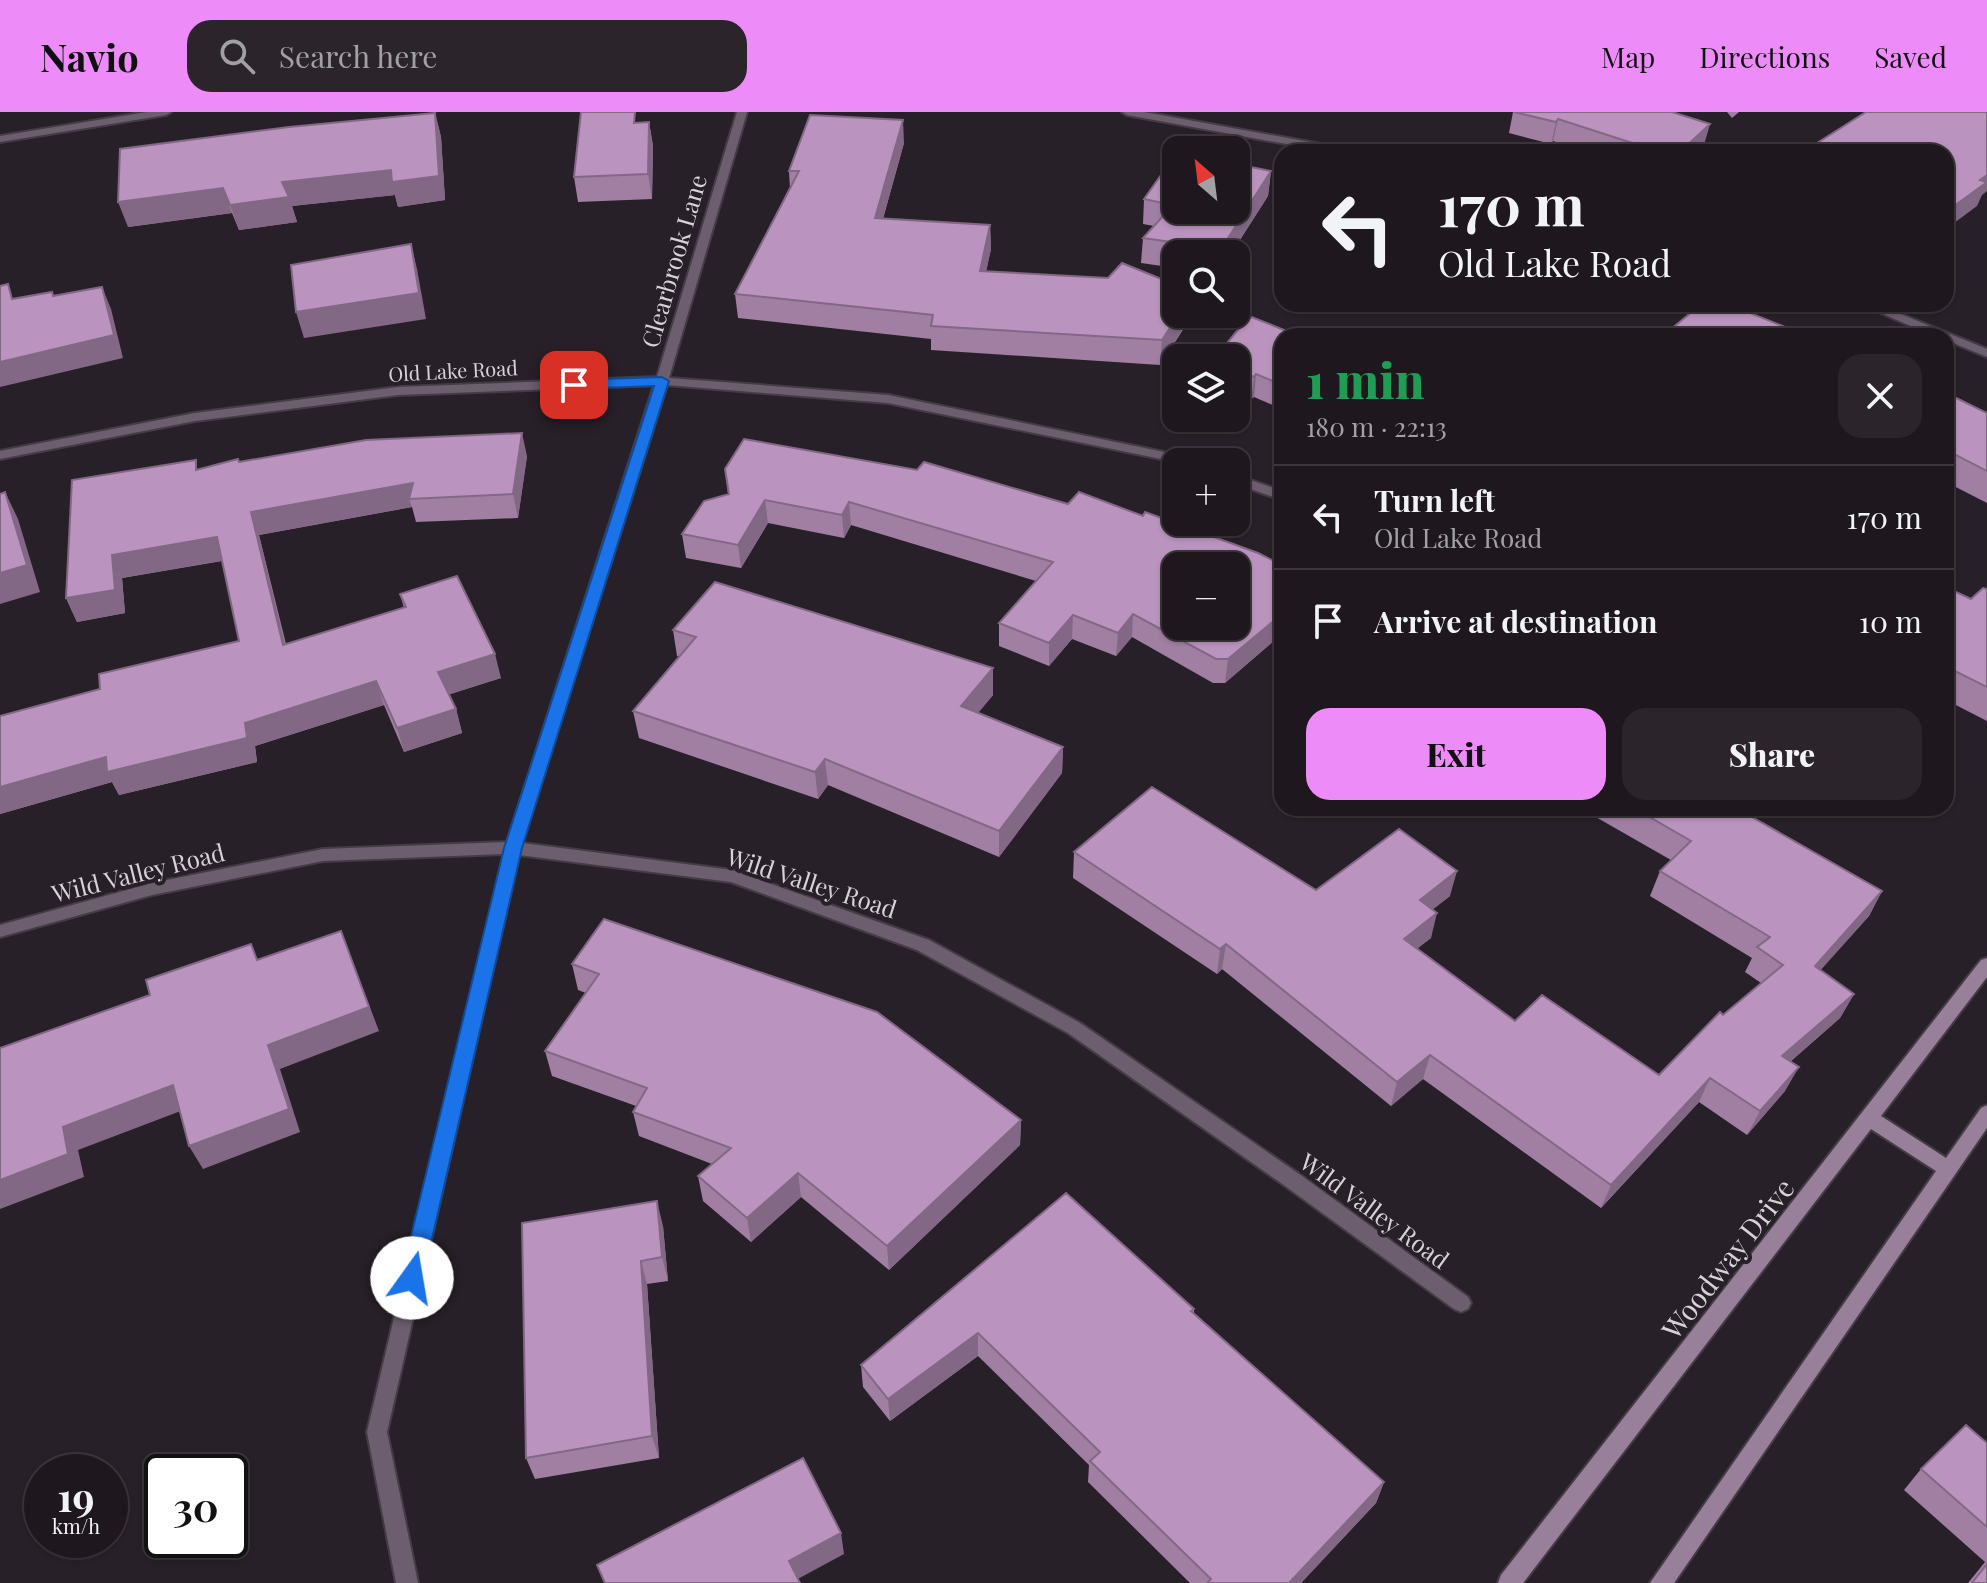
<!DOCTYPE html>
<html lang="en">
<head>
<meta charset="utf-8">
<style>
  body { margin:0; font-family:"Playfair Display",serif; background:#2b252b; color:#f1f3f6; height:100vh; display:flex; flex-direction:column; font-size:30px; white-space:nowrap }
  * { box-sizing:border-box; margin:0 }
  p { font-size:26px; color:#a1a0a4 }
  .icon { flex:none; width:44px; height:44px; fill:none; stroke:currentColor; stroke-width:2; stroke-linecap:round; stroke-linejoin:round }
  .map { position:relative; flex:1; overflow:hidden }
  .panel { position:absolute; left:1274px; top:216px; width:680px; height:488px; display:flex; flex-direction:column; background:#1e181e; border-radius:24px; box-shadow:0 2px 6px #0004,0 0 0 2px #3c373c }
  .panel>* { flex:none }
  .banner { position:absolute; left:1274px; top:32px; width:680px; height:168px; border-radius:24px; box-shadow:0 2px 6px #0004,0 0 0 2px #3c373c; background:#1e181e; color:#f1f3f6; overflow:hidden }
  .needle { width:52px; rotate:332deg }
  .tools { position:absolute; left:1162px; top:24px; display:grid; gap:16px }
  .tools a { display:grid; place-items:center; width:88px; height:88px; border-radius:16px; background:#1e181e; box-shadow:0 2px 6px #0004,0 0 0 2px #3c373c; font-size:40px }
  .speed { position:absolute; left:24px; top:1342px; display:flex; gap:16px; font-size:40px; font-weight:700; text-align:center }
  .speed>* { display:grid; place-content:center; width:104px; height:104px; border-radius:50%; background:#1e181e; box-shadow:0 2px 6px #0004,0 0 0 2px #3c373c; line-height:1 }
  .speed small { font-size:20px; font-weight:400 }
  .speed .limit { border:4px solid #111; border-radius:12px; background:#fff; color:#111 }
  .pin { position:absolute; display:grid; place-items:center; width:68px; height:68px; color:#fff; margin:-34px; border-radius:16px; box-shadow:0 4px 12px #0006 }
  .me { position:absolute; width:88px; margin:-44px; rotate:13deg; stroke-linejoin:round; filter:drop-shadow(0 0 6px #0008) }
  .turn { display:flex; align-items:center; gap:28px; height:168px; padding:0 32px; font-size:36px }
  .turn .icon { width:104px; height:104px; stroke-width:2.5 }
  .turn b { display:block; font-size:56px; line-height:68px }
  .round { display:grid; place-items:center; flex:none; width:84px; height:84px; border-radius:24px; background:#2b252b }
  .summary { display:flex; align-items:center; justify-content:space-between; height:136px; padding:0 32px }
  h1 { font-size:48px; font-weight:800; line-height:60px; color:#1e9e55 }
  .primary-button { display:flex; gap:16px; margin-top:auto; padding:16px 32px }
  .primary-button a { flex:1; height:92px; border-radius:24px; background:#ed8cf9; color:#111; font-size:32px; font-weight:800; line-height:92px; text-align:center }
  .primary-button a+a { background:#2b252b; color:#f1f3f6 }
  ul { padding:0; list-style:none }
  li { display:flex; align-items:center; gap:24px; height:104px; padding:0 32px; border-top:2px solid #3c373c }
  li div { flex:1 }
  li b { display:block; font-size:30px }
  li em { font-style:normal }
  header { display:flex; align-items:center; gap:48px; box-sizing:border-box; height:112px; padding:0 40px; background:#ed8cf9; color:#111 }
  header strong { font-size:38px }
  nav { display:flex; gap:44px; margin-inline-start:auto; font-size:28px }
  .search { width:560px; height:72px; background:#2b252b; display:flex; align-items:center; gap:20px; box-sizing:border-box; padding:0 28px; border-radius:24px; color:#a1a0a4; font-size:30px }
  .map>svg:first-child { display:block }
</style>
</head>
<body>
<header>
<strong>Navio</strong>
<div class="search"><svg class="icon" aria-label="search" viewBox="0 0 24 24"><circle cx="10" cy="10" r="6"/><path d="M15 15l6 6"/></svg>Search here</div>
<nav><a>Map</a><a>Directions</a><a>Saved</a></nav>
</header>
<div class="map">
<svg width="1987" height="1471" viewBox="0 0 1987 1471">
  <rect width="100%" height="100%" fill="#282028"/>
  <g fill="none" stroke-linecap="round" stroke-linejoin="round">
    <defs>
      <path id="street" d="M147,0H171L166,3L0,30V24Z
        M737,0H747L669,266L888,283L1193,346L1200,350H1176L888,291L667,273L522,731L732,758L929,828L1080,911L1302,1064L1468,1185L1471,1191L1468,1197L1461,1200L1454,1197L1288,1076L1068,921L917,838L731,770L519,743L387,1320L418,1471H396L367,1320L504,742L323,749L152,783L0,825V813L152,771L323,737L507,730L654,273L398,283L195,309L0,347V339L195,301L398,275L657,265Z
        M1122,0H1144L1348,37L1353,40H1330L1127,3Z
        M1860,192H1876L1987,237V245L1946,228V224H1934Z
        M1236,363L1282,379V388L1236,372Z"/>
      <path id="secondary" d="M1987,846V865L1881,1004L1946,1046L1981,996L1987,993V1016L1674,1471H1650L1936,1059L1871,1017L1523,1471H1498L1501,1463L1981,848Z"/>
    </defs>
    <use href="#street" stroke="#443c44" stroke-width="4"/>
    <use href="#secondary" stroke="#443c44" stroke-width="4"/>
    <use href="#street" fill="#6d5e6f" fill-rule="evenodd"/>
    <use href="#secondary" fill="#987f9a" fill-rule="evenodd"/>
  </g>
  <path fill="#a07fa3" d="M1513,0L1704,33L1696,40H1588L1553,29L1551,32L1509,21Z
    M1727,0H1739L1732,6Z
    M435,1L441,25L445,88L398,95L395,83L292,94L297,110L239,118L232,101L128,115Z
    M638,10H649L653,34L652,87L578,90L574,65Z
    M904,31L883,107L990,113L991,137L986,159L1192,204L1160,253L931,238V227L738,206L735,182L790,77L789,59Z
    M1271,59L1268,84L1231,142H1176V156L1141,151L1143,126L1154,114L1143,112L1144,87Z
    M1493,192H1515L1511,197Z
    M1282,224V297L1254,285L1251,287L1236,282V246Z
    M1946,281L1987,301V391L1946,370Z
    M527,344L518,406L416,410L412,395L259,423L286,532L404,496L400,482L501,566L449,582L456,597L462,621L404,640L384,593L255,634L257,650L119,683L112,670L0,702V604L100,577L239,529L222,449L122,466L125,501L77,510L66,486L199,357L239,350Z
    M725,357L1282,453V522L1225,571H1213L1132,525L1116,544L1072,527L1049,554L999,534V511L1036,469L851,413L844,426L768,411L741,456L686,446L682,422L728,382Z
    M1987,477V609L1946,588V482L1951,484L1971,487Z
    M673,518L993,583L978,601L1063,635L1062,661L999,745L828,673L818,687L639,626L633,599L680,545L677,544Z
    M1580,696H1736L1882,779L1869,804L1820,858L1854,882L1840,906L1790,950L1785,979L1747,1023L1699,990L1601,1096L1423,967L1391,994L1222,857L1217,862L1073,766L1074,740L1316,778L1450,784L1433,797L1431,826L1417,836L1515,909L1659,963L1723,903L1761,871L1745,860L1752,846L1650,784L1660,759L1671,748Z
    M572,852L1021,1008L1020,1033L889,1158L801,1085L751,1130L703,1089L698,1064L712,1052L639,1024L633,1000L636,994L552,964L545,939L586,881L578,878Z
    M1066,1081L1194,1197V1201L1384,1370L1376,1391L1301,1471H1190L1088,1370L1089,1353L978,1244L890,1309L863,1275L861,1253Z
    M522,1111L663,1114L668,1169L647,1172L659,1346L535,1367L526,1346Z
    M1987,1331V1471H1968L1985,1450L1904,1378L1921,1357Z"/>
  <path fill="#826885" d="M435,1L441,25L445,88L398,95L395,83L292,94L297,110L239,118L230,93Z
    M1558,7L1553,29L1551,32L1556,10Z
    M903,8L904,31L876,131L875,106Z
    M649,10L653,34L652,87L648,62Z
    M1710,12L1704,33L1696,40H1680Z
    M1271,59L1268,84L1231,142H1221V137Z
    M1987,63V79L1982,83L1977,94L1946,117V100L1980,68Z
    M223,76L232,101L128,115L118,90Z
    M990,113L991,137L981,183L980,159Z
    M411,132L417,157L426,207L304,226L296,200Z
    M102,175L111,197L123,246L0,275V250Z
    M1179,202H1192L1160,253L1162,228Z
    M1256,262L1254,285L1251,287L1254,265Z
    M522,321L527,344L518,406L513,382Z
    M413,371L409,387L412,395L259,423L291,557L283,533L251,400Z
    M5,380L18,407L40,480L0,492V461Z
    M765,388L768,411L741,456L738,433Z
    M849,390L851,413L844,426L842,403Z
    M217,425L226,448L122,466L125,501L77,510L66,486L112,443Z
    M1133,502L1132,525L1116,544L1118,521Z
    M1282,502V522L1225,571L1228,547Z
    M1073,503L1072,527L1049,554V531Z
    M495,542L501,566L445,584L438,560Z
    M993,556V583L961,621V594Z
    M1955,559L1946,577V571L1949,565Z
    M376,569L384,593L255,634L257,650L119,683L112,670L0,702V675L106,645L245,611Z
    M456,597L462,621L404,640L397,616Z
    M1063,635L1062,661L999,745V719Z
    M825,647L828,673L818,687L815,660Z
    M1457,759L1450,784L1413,813L1420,788Z
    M1882,779L1869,804L1802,879L1815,854Z
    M1437,801L1431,826L1398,852L1404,827Z
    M341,819L379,919L280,957L300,1020L203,1057L189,1034Z
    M1226,832L1222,857L1217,862L1220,837Z
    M1854,882L1840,906L1769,968L1782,944Z
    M1430,943L1423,967L1391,994L1397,970Z
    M1799,955L1785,979L1747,1023L1760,999Z
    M1710,966L1699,990L1601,1096L1611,1073Z
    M173,973L186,997L78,1038L84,1065L0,1097V1068L63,1015Z
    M1021,1008L1020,1033L889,1158L887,1134Z
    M798,1061L801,1085L751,1130L747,1106Z
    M657,1089L663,1114L668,1169L662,1145Z
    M641,1149L647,1172L659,1346L652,1324Z
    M978,1221V1244L890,1309L888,1287Z
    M1384,1370L1376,1391L1301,1471H1289Z
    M841,1421L844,1442L794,1469L789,1449Z"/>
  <path fill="#ba94be" stroke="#826885" stroke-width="2" fill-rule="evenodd" d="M581,0H635L634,11L649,10L648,62L574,65Z
    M1514,0H1672L1710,12L1680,40H1660L1558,7L1556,10Z
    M1866,0H1987V63L1980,68L1987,70L1946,100V40H1803Z
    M435,1L439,64L392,70L391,58L282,70L289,85L230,93L223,76L118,90L120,37L289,15Z
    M810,3L903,8L875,106L990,113L980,159L1108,166L1122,151L1176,173V202H1179L1162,228L931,214L933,203L735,182L799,59H789Z
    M1176,42V98H1236V52L1271,59L1221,137L1143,126L1173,93L1144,87Z
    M411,132L419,181L296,200L291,153Z
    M8,172L12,187L52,180L53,184L102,175L114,223L0,250V174Z
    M1701,192H1728L1790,217L1787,220L1797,224H1663Z
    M1249,204L1299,224H1282V273L1256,262L1254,265L1236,258V246H1215Z
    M1464,220L1471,224H1458Z
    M1946,281L1987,301V359L1946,338Z
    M522,321L513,382L409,387L413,371L251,400L283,533L406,495L400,482L457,464L495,542L438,560L456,597L397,616L376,569L245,611L247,626L107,660L106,645L0,675V604L100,577L99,562L239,529L217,425L112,443L115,478L66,486L72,368L196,348V358L238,347L239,350L366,328Z
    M744,327L917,358L924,350L1068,392L1079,380L1143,404L1145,400L1258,441L1282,453V502L1228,547H1216L1133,502L1118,521L1073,503L1049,531L999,511L1053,450L849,390L842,403L765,388L738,433L682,422L704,389L729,382L725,357ZM1176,454H1236V514H1176Z
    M5,380L27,453L0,461V382Z
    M715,470L993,556L961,594L1063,635L999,719L825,647L815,660L633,599L696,525L673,518Z
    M1983,476L1987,477V575L1955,559L1949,565L1946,564V482L1951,484L1956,480L1971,487Z
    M1152,675L1316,778L1399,717L1457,759L1420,788L1437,801L1404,827L1515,909L1542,883L1659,963L1720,900L1723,903L1783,853L1757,835L1770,825L1660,759L1691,729L1634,696H1736L1882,779L1815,854L1854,882L1782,944L1799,955L1760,999L1710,966L1611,1073L1430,943L1397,970L1226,832L1220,837L1074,740Z
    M604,807L877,900L1021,1008L887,1134L798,1061L747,1106L698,1064L731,1036L633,1000L647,976L545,939L599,862L572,852Z
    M341,819L369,895L268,933L289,997L189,1034L173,973L63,1015L68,1042L0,1068V936L150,883L146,868L251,832L257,848Z
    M1066,1081L1194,1197L1191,1199L1384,1370L1289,1471H1207L1211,1467L1090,1349L1100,1340L978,1221L888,1287L861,1253Z
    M657,1089L662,1145L641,1149L652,1324L526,1346L522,1111Z
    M1966,1313L1987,1331V1415L1921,1357Z
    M803,1346L841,1421L789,1449L800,1471H605L597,1453Z
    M1987,1452V1471H1972Z"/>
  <path fill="#1a73e8" stroke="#114b97" stroke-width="2" d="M662,265L669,269L522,736L423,1166L420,1173L412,1176L405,1173L401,1166L504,736L654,274L574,277L567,273L574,268Z"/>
  <g text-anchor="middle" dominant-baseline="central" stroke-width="8" stroke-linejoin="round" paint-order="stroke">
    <g font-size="20" fill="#d7d2d7" stroke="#282028">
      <text transform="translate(453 258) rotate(-3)">Old Lake Road</text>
    </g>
    <g font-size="24" fill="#d7d2d7" stroke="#282028">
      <text transform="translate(673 149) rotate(-74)">Clearbrook Lane</text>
      <text transform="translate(138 760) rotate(-14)">Wild Valley Road</text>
      <text transform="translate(812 770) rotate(18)">Wild Valley Road</text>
      <text transform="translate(1375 1098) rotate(36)">Wild Valley Road</text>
    </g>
    <g font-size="28" fill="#d7d2d7" stroke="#282028">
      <text transform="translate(1727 1146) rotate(-52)">Woodway Drive</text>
    </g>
  </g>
</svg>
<div class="tools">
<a><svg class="needle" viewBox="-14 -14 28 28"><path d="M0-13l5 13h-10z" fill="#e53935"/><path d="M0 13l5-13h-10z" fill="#a1a0a4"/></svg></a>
<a><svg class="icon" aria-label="search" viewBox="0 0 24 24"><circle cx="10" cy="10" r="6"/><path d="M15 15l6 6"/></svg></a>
<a><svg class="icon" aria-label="layers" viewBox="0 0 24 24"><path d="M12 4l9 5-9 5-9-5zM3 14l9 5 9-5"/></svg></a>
<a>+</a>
<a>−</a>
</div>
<div class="speed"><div>19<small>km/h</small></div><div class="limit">30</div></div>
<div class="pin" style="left:574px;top:273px;background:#d93025"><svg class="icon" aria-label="arrive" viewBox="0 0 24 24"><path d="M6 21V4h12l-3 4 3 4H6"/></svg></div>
<svg class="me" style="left:412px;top:1166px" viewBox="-20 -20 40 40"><circle r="19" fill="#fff"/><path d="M0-13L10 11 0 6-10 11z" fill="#1a73e8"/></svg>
<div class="banner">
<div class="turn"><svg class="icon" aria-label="left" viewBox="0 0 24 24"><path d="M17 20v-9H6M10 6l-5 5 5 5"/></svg><div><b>170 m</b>Old Lake Road</div></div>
</div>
<section class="panel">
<div class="summary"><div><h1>1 min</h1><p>180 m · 22:13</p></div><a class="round"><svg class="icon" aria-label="close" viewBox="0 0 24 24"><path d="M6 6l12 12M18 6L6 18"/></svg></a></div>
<ul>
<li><svg class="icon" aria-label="left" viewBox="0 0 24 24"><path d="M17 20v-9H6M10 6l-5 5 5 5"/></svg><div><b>Turn left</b><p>Old Lake Road</p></div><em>170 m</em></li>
<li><svg class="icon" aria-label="arrive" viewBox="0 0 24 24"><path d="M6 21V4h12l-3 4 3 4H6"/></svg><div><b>Arrive at destination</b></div><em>10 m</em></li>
</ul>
<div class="primary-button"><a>Exit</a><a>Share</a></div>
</section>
</div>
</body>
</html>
